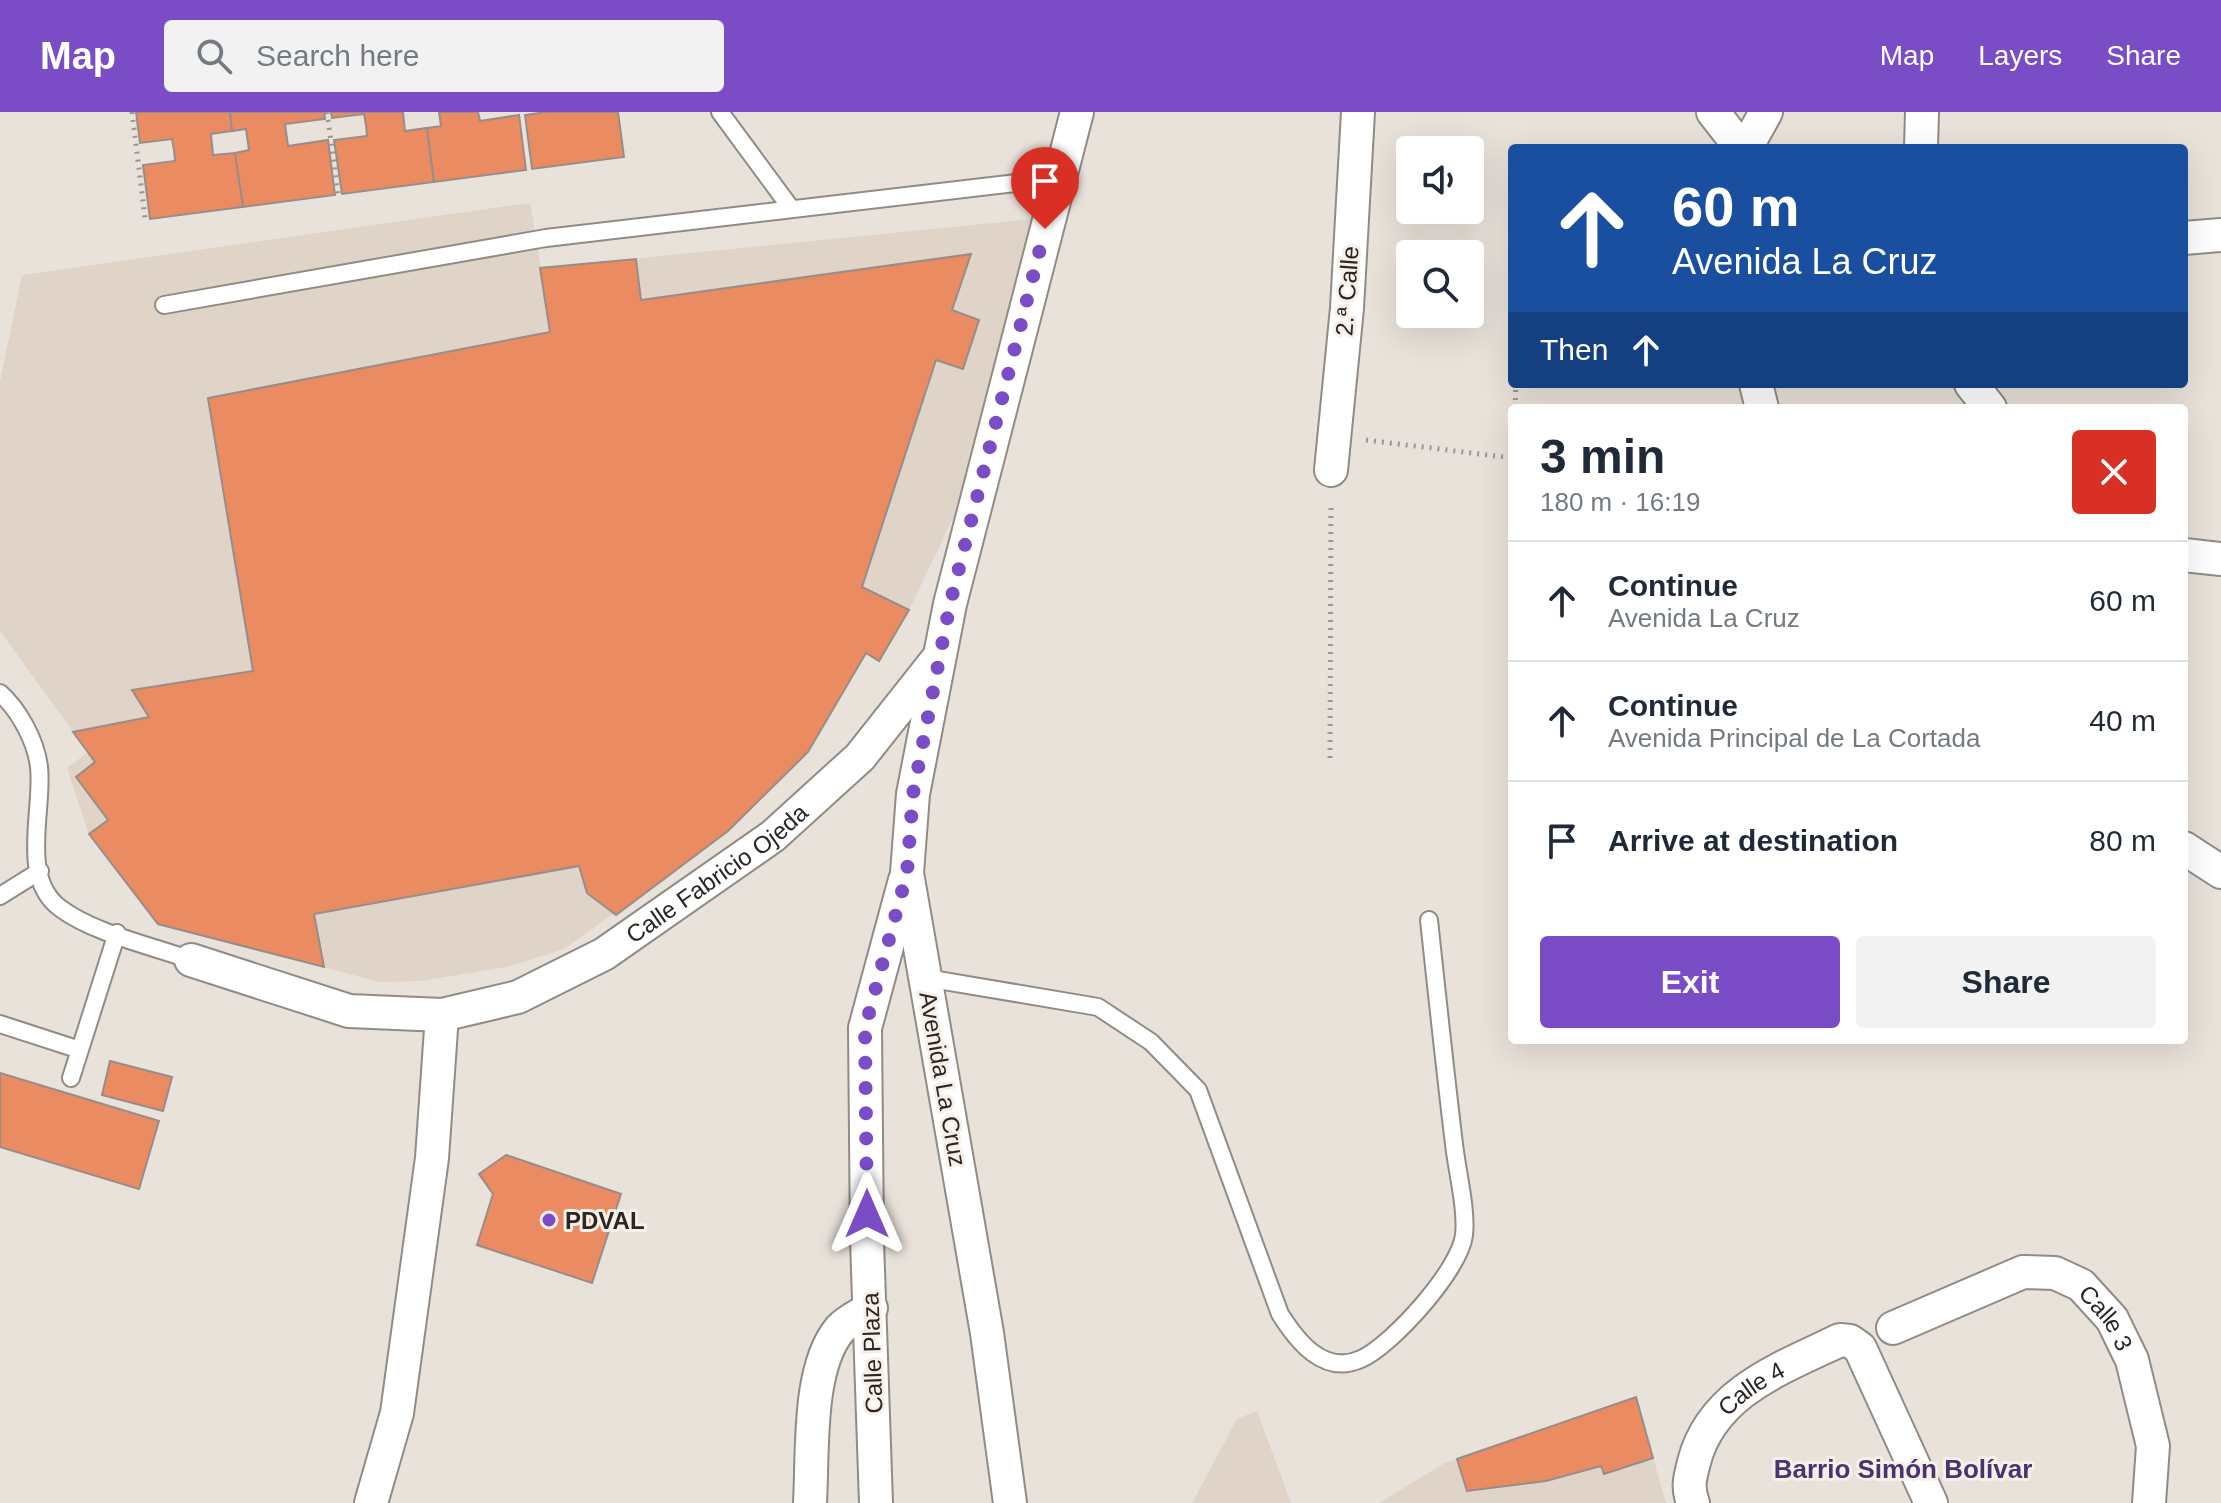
<!DOCTYPE html>
<html lang="en">
<head>
<meta charset="utf-8">
<style>
  body { margin:0; font-family:Helvetica,sans-serif; background:#f2f2f3; color:#1f2937; height:100vh; display:flex; flex-direction:column; font-size:30px; white-space:nowrap }
  * { box-sizing:border-box; margin:0 }
  p { font-size:26px; color:#747a83 }
  .icon { flex:none; width:44px; height:44px; fill:none; stroke:currentColor; stroke-width:2; stroke-linecap:round; stroke-linejoin:round }
  .map { position:relative; flex:1; overflow:hidden }
  .panel { position:absolute; left:1508px; top:292px; width:680px; height:640px; display:flex; flex-direction:column; background:#fff; border-radius:8px; box-shadow:0 8px 32px #0002 }
  .panel>* { flex:none }
  .hud { position:absolute; left:1508px; top:32px; width:680px; height:244px; border-radius:8px; box-shadow:0 8px 32px #0002; background:#1a4fa0; color:#fff; overflow:hidden }
  .controls { position:absolute; left:1396px; top:24px; display:grid; gap:16px }
  .controls a { display:grid; place-items:center; width:88px; height:88px; border-radius:8px; background:#fff; box-shadow:0 8px 32px #0002; font-size:40px }
  .pin { position:absolute; display:grid; place-items:center; width:68px; height:68px; color:#fff; margin:-82px -34px; border-radius:50% 50% 50% 0; rotate:-45deg; box-shadow:0 0 8px #0007 }
  .pin .icon { rotate:45deg }
  .me { position:absolute; width:88px; margin:-44px; rotate:0deg; stroke-linejoin:round; filter:drop-shadow(0 0 6px #0008) }
  .turn { display:flex; align-items:center; gap:28px; height:168px; padding:0 32px; font-size:36px }
  .turn .icon { width:104px; height:104px; stroke-width:2.5 }
  .turn b { display:block; font-size:56px; line-height:68px }
  .then { display:flex; align-items:center; height:76px; padding:0 32px; background:#0003; gap:16px; font-size:30px }
  .round { display:grid; place-items:center; flex:none; width:84px; height:84px; border-radius:8px; background:#f2f2f3 }
  .overview { display:flex; align-items:center; justify-content:space-between; height:136px; padding:0 32px }
  h1 { font-size:48px; font-weight:700; line-height:60px }
  .button { display:flex; gap:16px; margin-top:auto; padding:16px 32px }
  .button a { flex:1; height:92px; border-radius:8px; background:#7a4dc6; color:#fff; font-size:32px; font-weight:700; line-height:92px; text-align:center }
  .button a+a { background:#f2f2f3; color:#1f2937 }
  ul { padding:0; list-style:none }
  li { display:flex; align-items:center; gap:24px; height:120px; padding:0 32px; border-top:2px solid #e0e1e3 }
  li div { flex:1 }
  li b { display:block; font-size:30px }
  li em { font-style:normal }
  header { display:flex; align-items:center; gap:48px; box-sizing:border-box; height:112px; padding:0 40px; background:#7a4dc6; color:#fff }
  header strong { font-size:38px }
  nav { display:flex; gap:44px; margin-inline-start:auto; font-size:28px }
  .search { width:560px; height:72px; background:#f2f2f3; display:flex; align-items:center; gap:20px; box-sizing:border-box; padding:0 28px; border-radius:8px; color:#747a83; font-size:30px }
  .map>svg:first-child { display:block }
</style>
</head>
<body>
<header>
<strong>Map</strong>
<div class="search"><svg class="icon" aria-label="search" viewBox="0 0 24 24"><circle cx="10" cy="10" r="6"/><path d="M15 15l6 6"/></svg>Search here</div>
<nav><a>Map</a><a>Layers</a><a>Share</a></nav>
</header>
<div class="map">
<svg width="2221" height="1391" viewBox="0 0 2221 1391">
  <rect width="100%" height="100%" fill="#e9e2da"/>
  <path fill="#e0d3c7" d="M530,91L541,156L1032,107L954,404L909,498L879,549L866,542L808,640L728,719L564,837L511,854L421,869L380,870L158,812L89,722L67,656L88,640L0,519V270L22,163Z
    M1636,1285L1666,1391H1379L1443,1352Z
    M1257,1299L1291,1391H1192L1237,1307Z"/>
  <path fill="#ea8b62" stroke="#978d89" stroke-width="2" d="M136,0H230L232,19L211,22L213,43L235,41L243,95L150,107L143,53L175,49L174,38L172,27L140,31Z
    M230,0H324L325,7L285,12L288,34L328,28L335,83L243,95L235,41L249,38L246,17L232,19Z
    M331,0H403L405,19L427,16L434,70L342,82L334,28L367,24L366,13L364,2L332,6Z
    M439,0H478L480,9L519,3L526,58L434,70L427,16L441,14Z
    M546,0H618L624,45L532,57L525,3Z
    M971,142L952,198L979,208L963,257L936,248L862,475L909,498L879,549L866,541L808,640L728,719L616,803L587,781L579,754L314,802L324,855L158,812L89,722L108,708L76,665L95,650L73,620L149,605L132,578L253,559L208,286L550,220L540,156L636,147L641,188Z
    M110,949L172,965L163,999L102,983Z
    M0,961L159,1009L139,1077L0,1035Z
    M506,1043L621,1082L592,1171L477,1133L493,1082L479,1062Z
    M1636,1285L1653,1346L1604,1362L1601,1354L1546,1369L1467,1379L1457,1347Z"/>
  <g fill="none" stroke-linecap="round" stroke-linejoin="round">
    <defs>
      <path id="lane" d="M720,0L790,95
        M164,193L546,126L1059,66
        M0,581C19,598 36,629 39,655C44,696 19,766 60,796C93,821 152,834 191,848
        M0,784L40,759
        M926,866L1098,895L1151,930L1198,978L1280,1202C1297,1229 1324,1264 1361,1247C1392,1233 1460,1158 1464,1123C1467,1098 1457,1059 1454,1032C1445,958 1437,883 1429,808
        M0,912L80,938
        M71,966L117,821"/>
      <g id="street">
        <path d="M1713,0L1741,36"/>
        <path d="M1746,36L1766,0"/>
        <path d="M1921,36L1922,0"/>
        <path d="M2184,126L2221,123"/>
        <path d="M1756,272L1762,296"/>
        <path d="M1971,272L1990,296"/>
        <path d="M1331,358L1347,196L1358,0"/>
        <path d="M2184,443L2221,447"/>
        <path d="M2184,736L2221,760"/>
        <path id="s1" d="M191,848L349,899L442,903L518,885L604,842L773,724L860,645L936,549"/>
        <path id="s2" d="M1893,1216L2023,1160L2055,1161L2081,1173L2112,1207L2132,1248L2153,1334L2149,1391"/>
        <path d="M371,1391L397,1301L432,1046L442,903"/>
        <path d="M810,1391C813,1341 807,1256 840,1217C848,1208 862,1202 871,1196"/>
        <path d="M876,1391L867,1129L865,916L905,768"/>
        <path d="M1010,1391L987,1221L907,761L913,682L950,492L1077,0"/>
        <path id="s3" d="M1693,1391C1687,1375 1690,1366 1694,1350C1712,1280 1782,1256 1840,1228L1850,1229L1860,1236L1931,1391"/>
      </g>
    </defs>
    <use href="#lane" stroke="#918b84" stroke-width="20"/>
    <use href="#street" stroke="#918b84" stroke-width="36"/>
    <path stroke="#9b9690" stroke-width="5" stroke-dasharray="2 6" stroke-linecap="butt" d="M132,0L145,106
      M327,0L338,82
      M1515,296L1516,272
      M1366,328L1512,346
      M1330,646L1331,391"/>
    <use href="#lane" stroke="#fff" stroke-width="16"/>
    <use href="#street" stroke="#fff" stroke-width="32"/>
  </g>
  <g fill="none" stroke-linecap="round" stroke-linejoin="round">
    <path stroke="#7a4dc6" stroke-width="14" stroke-dasharray="0 25.2" d="M867,1102L865,916L907,761L913,682L950,492L1045,117"/>
  </g>
  <circle fill="#7a4dc6" stroke="#f7efe8" stroke-width="3" cx="549" cy="1108" r="8"/>
  <g text-anchor="middle" dominant-baseline="central" stroke-width="6" stroke-linejoin="round" paint-order="stroke">
    <g font-size="24" fill="#292623" stroke="#f7efe8">
      <text transform="translate(1347 179) rotate(-86)">2.ª Calle</text>
      <text stroke="none"><textPath href="#s1" startOffset="572">Calle Fabricio Ojeda</textPath></text>
      <text transform="translate(943 967) rotate(80)">Avenida La Cruz</text>
      <text stroke="none"><textPath href="#s2" startOffset="244">Calle 3</textPath></text>
      <text transform="translate(872 1241) rotate(-92)">Calle Plaza</text>
      <text stroke="none"><textPath href="#s3" startOffset="138">Calle 4</textPath></text>
    </g>
    <g font-size="24" font-weight="bold" fill="#292623" stroke="#f7efe8" text-anchor="start">
      <text x="565" y="1108">PDVAL</text>
    </g>
    <g font-size="26" font-weight="bold" fill="#483470" stroke="#f7efe8">
      <text x="1903" y="1357">Barrio Simón Bolívar</text>
    </g>
  </g>
</svg>
<div class="controls">
<a><svg class="icon" aria-label="sound" viewBox="0 0 24 24"><path d="M4 9h4l5-4v14l-5-4H4zM17 9q2 3 0 6"/></svg></a>
<a><svg class="icon" aria-label="search" viewBox="0 0 24 24"><circle cx="10" cy="10" r="6"/><path d="M15 15l6 6"/></svg></a>
</div>
<div class="pin" style="left:1045px;top:117px;background:#d93025"><svg class="icon" aria-label="arrive" viewBox="0 0 24 24"><path d="M6 21V4h12l-3 4 3 4H6"/></svg></div>
<svg class="me" style="left:867px;top:1102px" viewBox="-20 -20 40 40"><path d="M0-17L14 15 0 8-14 15z" fill="#7a4dc6" stroke="#fff" stroke-width="4"/></svg>
<div class="hud">
<div class="turn"><svg class="icon" aria-label="ahead" viewBox="0 0 24 24"><path d="M12 20V5M6 11l6-6 6 6"/></svg><div><b>60 m</b>Avenida La Cruz</div></div>
<div class="then">Then<svg class="icon" aria-label="ahead" viewBox="0 0 24 24"><path d="M12 20V5M6 11l6-6 6 6"/></svg></div>
</div>
<section class="panel">
<div class="overview"><div><h1>3 min</h1><p>180 m · 16:19</p></div><a class="round" style="background:#d93025;color:#fff"><svg class="icon" aria-label="close" viewBox="0 0 24 24"><path d="M6 6l12 12M18 6L6 18"/></svg></a></div>
<ul>
<li><svg class="icon" aria-label="ahead" viewBox="0 0 24 24"><path d="M12 20V5M6 11l6-6 6 6"/></svg><div><b>Continue</b><p>Avenida La Cruz</p></div><em>60 m</em></li>
<li><svg class="icon" aria-label="ahead" viewBox="0 0 24 24"><path d="M12 20V5M6 11l6-6 6 6"/></svg><div><b>Continue</b><p>Avenida Principal de La Cortada</p></div><em>40 m</em></li>
<li><svg class="icon" aria-label="arrive" viewBox="0 0 24 24"><path d="M6 21V4h12l-3 4 3 4H6"/></svg><div><b>Arrive at destination</b></div><em>80 m</em></li>
</ul>
<div class="button"><a>Exit</a><a>Share</a></div>
</section>
</div>
</body>
</html>
